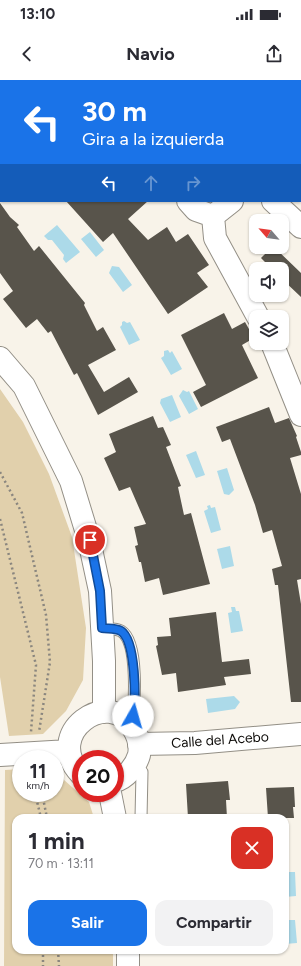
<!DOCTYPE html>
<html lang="es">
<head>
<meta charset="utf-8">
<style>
  body { margin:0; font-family:Figtree,sans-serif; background:#f2f2f3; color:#2b2b33; height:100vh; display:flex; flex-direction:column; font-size:15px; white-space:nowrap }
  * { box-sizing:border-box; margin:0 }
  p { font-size:13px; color:#7c7c81 }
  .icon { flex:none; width:22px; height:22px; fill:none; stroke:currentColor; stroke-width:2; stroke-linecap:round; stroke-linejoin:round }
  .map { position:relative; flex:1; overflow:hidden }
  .panel { position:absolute; left:12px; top:734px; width:277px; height:140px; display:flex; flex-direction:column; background:#fff; border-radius:12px; box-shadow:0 1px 3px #0004 }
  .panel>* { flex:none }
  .guide { position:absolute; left:0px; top:0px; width:301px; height:122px; box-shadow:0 1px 3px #0004; background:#1a73e8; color:#fff; overflow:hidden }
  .needle { width:26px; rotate:298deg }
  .fabs { position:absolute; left:249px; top:134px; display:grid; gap:8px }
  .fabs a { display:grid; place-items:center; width:40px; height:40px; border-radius:8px; background:#fff; box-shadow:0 1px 3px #0004; font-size:20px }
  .speed { position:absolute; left:12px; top:670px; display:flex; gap:8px; font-size:20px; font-weight:700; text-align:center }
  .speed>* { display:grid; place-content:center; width:52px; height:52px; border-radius:50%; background:#fff; box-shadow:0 1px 3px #0004; line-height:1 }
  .speed small { font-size:10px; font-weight:400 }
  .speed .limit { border:6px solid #d22; background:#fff; color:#111 }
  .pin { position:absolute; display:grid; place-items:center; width:34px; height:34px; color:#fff; margin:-17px; border:2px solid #fff; border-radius:50%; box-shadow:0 1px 4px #0007 }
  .me { position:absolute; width:44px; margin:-22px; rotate:7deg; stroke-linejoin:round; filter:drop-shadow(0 0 3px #0008) }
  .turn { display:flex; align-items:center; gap:14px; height:84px; padding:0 16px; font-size:18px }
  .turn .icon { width:52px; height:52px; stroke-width:2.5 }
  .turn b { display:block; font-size:28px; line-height:34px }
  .lanes { display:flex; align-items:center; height:38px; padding:0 16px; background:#0003; justify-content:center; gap:20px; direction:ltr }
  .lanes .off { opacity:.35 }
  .round { display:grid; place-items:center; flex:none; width:42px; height:42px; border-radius:12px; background:#f2f2f3 }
  .overview { display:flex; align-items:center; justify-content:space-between; height:68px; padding:0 16px }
  h1 { font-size:24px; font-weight:700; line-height:30px }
  .button { display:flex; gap:8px; margin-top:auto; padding:8px 16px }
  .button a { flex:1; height:46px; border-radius:12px; background:#1a73e8; color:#fff; font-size:16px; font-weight:700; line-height:46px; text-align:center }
  .button a+a { background:#f2f2f3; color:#2b2b33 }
  .status { display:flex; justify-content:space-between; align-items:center; height:28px; padding:0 20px; background:#fff; direction:ltr }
  .status svg { height:11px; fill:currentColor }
  header { display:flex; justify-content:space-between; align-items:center; height:52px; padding:0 16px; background:#fff; font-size:18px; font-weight:700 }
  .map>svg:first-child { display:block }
</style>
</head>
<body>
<div class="status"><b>13:10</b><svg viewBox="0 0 49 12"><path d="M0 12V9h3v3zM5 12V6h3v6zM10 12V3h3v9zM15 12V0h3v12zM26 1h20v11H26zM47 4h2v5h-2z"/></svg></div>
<header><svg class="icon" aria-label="back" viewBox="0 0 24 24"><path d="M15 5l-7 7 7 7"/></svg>Navio<svg class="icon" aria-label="share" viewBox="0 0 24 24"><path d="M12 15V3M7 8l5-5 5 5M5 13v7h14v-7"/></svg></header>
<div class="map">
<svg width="301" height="886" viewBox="0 0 301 886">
  <rect width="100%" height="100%" fill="#f8f3e9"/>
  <path fill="#e1d0ac" d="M0,309L23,342L49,394L72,457L86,548L83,600L66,631L43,654L9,656L0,597Z
    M21,689V713H55V692L89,722L94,738H16V870H113V886H4L5,690Z"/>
  <path fill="#acdae9" d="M57,145L80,172L66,183L63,179L64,175L52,160H48L44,156Z
    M90,152L104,170L96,177L81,159Z
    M112,186L119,187L132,205L123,212L109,193Z
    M124,241L127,243L130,242L140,260L129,265L120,247L122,245V242Z
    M168,270L170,273L172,271L182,289L171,295L161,278L164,276V271Z
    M183,310L187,312L189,311L198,329L189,334L179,316Z
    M172,315L181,337L170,342L160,323L161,319Z
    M196,371L205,395L196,398L186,375Z
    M227,388L234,410L229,415L224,414L217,391Z
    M210,425L211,428L215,427L221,450L211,453L204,431L208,429L207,426Z
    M230,466L234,486L222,489L217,469Z
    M231,527H235L236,531H239L243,551L231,553L228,533L232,532Z
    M234,616L240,622L235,629L208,633L206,619Z
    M285,788L286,792H295L296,816L285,817Z
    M285,840H295L297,863L285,864Z"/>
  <path fill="#58544b" d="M66,121H148L128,139L148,160L167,147L176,162L188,154L209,185L197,193L208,207L168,234L113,153L103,162Z
    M0,123L10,137L19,145L17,147L34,171L39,166L85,223L84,225L97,251L103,247L116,270L88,285L104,312L129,297L138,312L98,335L77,293L74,295L51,251L48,253L37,239L26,248L3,219L13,211L0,193Z
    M272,167H274L301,193V217L282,199V189H272L261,178Z
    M224,233L232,249L245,242L254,258L242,265L258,298L201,327L193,312L206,305L181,255Z
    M269,327L275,343L289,338L297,356L296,357L301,372V375L290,378L301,414V499L297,500L301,524V622H291L278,505H275L272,489L282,486L272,450L263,453L255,425L230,359L222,362L216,347Z
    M153,336L158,348L163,347L171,365L166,367L181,406L178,407L184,435L191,433L210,504L163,515L159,498L145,502L141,482H139L135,466L138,465L134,447L146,444L130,407L119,411L104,378L116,372L109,354Z
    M216,532L222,582L249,579L251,594L224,597L226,605L178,612L176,593L162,595L156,566L158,565L157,557L171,556L169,538Z
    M228,701L230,720H226L227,738H188L186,704Z
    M294,707L295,727H293L294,738H268L266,708Z"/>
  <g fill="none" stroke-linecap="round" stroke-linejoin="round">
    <defs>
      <path id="service" d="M102,548C108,549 115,548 121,551C139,562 135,626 131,645
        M135,685L142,692L141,738"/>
      <path id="minor" d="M72,0L74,1
        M169,0L170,1
        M188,121L196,130L213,136L215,158L258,237
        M273,121L301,147
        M213,136L232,121
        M272,263L301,335
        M139,664L195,663L301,654"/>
      <path id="tertiary" d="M0,278L24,306L71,401L89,460L100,511L104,581V632
        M0,675L69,671
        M81,694C42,654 109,606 133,648C138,656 141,665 139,675C136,686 126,698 115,701
        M110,713L115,738
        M128,870V886"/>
    </defs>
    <use href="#service" stroke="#938f86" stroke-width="13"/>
    <use href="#minor" stroke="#938f86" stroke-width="24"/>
    <use href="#tertiary" stroke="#938f86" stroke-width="24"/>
    <path stroke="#8a867f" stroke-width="2.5" stroke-dasharray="2 3" stroke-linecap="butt" d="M0,392L22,433L46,535L50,582L39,652
      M0,439L36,585L31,652
      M35,713L41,738
      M42,713L47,738
      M43,870V886
      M58,870L59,886"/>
    <use href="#service" stroke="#fff" stroke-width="11"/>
    <use href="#minor" stroke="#fff" stroke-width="22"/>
    <use href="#tertiary" stroke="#fff" stroke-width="22"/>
  </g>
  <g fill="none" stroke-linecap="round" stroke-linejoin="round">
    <defs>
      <path id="route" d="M90,460L100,511L102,548C108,549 115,548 121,551C136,561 136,620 133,636"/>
    </defs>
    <use href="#route" stroke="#114b97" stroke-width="10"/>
    <use href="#route" stroke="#1a73e8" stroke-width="7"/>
  </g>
  <g text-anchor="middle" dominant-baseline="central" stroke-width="4" stroke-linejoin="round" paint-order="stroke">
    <g font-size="14" fill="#0d0b08" stroke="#fff">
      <text transform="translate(220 660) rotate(-4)">Calle del Acebo</text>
    </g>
  </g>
</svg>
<div class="fabs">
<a><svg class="needle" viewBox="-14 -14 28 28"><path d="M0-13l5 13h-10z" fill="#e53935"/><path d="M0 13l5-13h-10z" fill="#7c7c81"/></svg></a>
<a><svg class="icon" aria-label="sound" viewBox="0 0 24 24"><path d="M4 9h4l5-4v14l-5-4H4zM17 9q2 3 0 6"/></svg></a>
<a><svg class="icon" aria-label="layers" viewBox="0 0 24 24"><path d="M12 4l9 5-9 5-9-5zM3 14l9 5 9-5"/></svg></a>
</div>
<div class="speed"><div>11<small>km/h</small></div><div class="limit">20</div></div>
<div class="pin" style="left:90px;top:460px;background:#d93025"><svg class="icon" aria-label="arrive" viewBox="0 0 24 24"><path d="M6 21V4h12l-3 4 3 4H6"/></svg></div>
<svg class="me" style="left:133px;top:636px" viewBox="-20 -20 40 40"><circle r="19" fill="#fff"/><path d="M0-13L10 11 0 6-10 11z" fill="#1a73e8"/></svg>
<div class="guide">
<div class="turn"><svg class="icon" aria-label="left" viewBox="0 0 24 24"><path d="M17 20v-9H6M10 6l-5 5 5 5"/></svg><div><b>30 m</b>Gira a la izquierda</div></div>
<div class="lanes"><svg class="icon" aria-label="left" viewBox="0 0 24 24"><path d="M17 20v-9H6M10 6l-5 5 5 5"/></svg><svg class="icon off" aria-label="ahead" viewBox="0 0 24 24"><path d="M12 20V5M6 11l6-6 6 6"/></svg><svg class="icon off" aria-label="right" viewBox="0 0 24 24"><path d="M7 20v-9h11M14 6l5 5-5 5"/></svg></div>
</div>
<section class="panel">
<div class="overview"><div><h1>1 min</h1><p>70 m · 13:11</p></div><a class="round" style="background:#d93025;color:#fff"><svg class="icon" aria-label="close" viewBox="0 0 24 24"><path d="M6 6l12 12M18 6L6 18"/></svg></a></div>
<div class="button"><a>Salir</a><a>Compartir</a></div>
</section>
</div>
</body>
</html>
